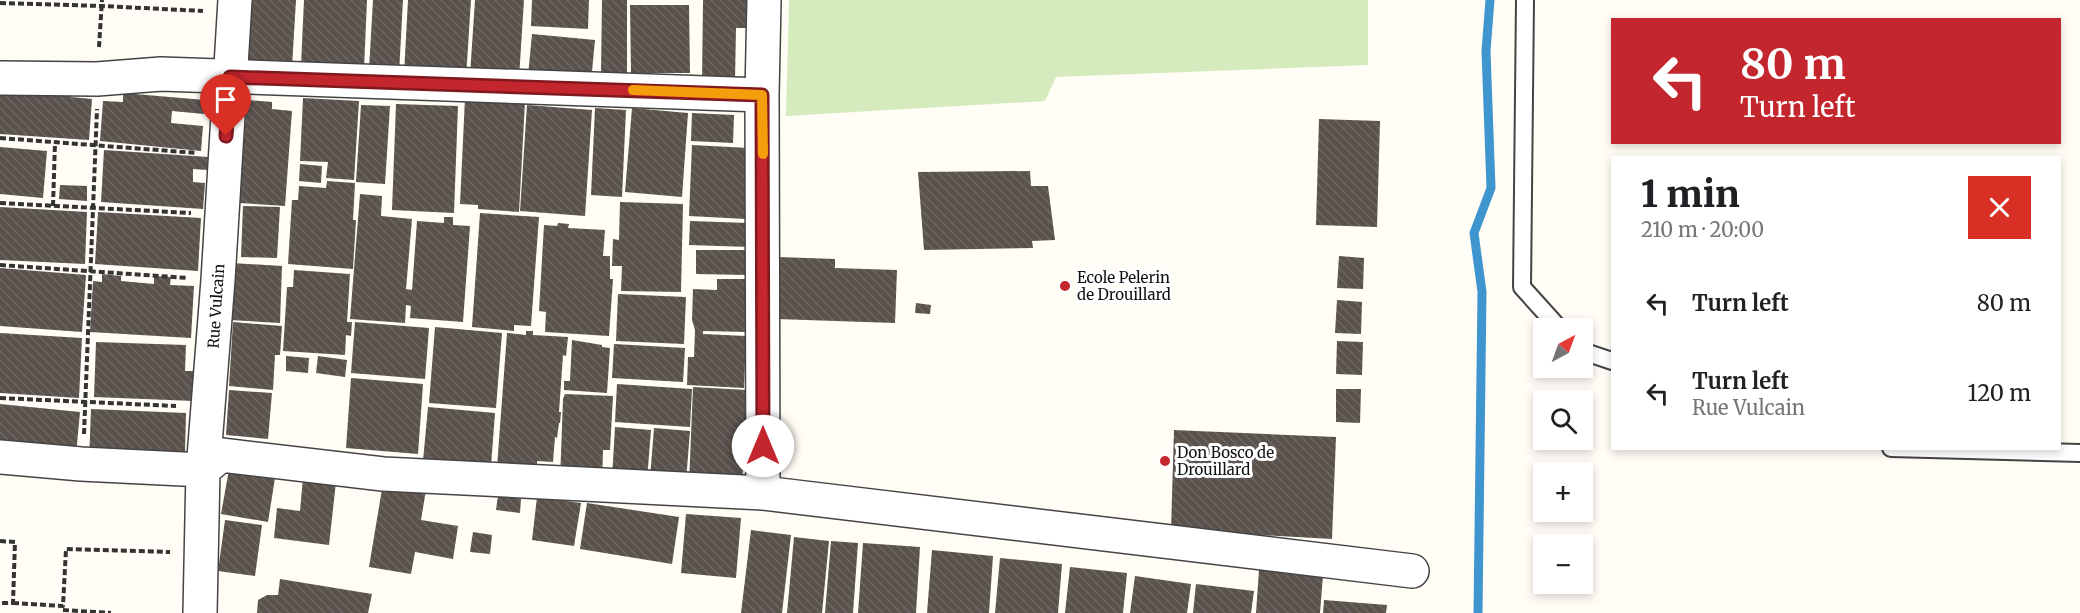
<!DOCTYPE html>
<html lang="en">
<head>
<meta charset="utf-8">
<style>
  body { margin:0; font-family:Merriweather,serif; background:#f2f2f2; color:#202124; height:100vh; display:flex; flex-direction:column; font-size:22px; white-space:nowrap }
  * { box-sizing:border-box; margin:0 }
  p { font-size:20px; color:#757577 }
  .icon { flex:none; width:33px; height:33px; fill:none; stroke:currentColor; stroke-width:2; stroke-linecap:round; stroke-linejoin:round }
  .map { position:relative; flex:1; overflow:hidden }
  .side { position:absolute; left:1611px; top:156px; width:450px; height:294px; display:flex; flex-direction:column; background:#fff; border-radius:0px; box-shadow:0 3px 9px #0003 }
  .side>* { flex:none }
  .top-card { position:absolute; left:1611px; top:18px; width:450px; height:126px; border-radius:0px; box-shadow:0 3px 9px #0003; background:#c4262e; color:#fff; overflow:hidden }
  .needle { width:39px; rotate:41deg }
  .buttons { position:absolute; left:1533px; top:318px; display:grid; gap:12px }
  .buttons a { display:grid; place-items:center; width:60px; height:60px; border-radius:0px; background:#fff; box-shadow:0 3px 9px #0003; font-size:30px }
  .pin { position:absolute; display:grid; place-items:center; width:51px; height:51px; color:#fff; margin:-62px -26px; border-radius:50% 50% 50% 0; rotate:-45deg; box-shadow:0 0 6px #0007 }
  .pin .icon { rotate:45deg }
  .me { position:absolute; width:66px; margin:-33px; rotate:0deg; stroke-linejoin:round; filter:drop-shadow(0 0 4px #0008) }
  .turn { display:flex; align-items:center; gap:21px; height:126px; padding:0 30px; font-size:27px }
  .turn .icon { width:78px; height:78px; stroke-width:2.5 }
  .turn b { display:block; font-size:42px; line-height:51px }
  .round { display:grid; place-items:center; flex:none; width:63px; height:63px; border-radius:0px; background:#f2f2f2 }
  .head { display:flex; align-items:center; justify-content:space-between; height:102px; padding:0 30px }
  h1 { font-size:36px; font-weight:800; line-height:45px }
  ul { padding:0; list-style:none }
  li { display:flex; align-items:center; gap:18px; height:90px; padding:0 30px }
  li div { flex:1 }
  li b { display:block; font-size:22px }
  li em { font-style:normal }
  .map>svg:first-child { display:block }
</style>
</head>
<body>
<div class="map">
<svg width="2080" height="613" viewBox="0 0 2080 613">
  <defs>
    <pattern id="building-back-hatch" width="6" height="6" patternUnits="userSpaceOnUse" patternTransform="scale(1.5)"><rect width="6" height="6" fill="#5a524d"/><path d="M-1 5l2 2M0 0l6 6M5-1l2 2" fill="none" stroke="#6d6662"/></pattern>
  </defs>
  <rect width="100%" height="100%" fill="#fffdf5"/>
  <path fill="#d5ebbd" d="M789,0H1368V65L1056,77L1045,101L786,116Z"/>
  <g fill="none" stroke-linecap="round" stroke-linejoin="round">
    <path stroke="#3f96cf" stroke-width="9" d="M1478,613L1482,292L1474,233L1491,188L1486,51L1490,0"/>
  </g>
  <path fill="url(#building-back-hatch)" d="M251,0H296L292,67L248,64Z
    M304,0H367L364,69L301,65Z
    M373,0H403L399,74L369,69Z
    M408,0H471L466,78L404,74Z
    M475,0H524L519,78L470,75Z
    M532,0H589L588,29L531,26Z
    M602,0H627V73H601Z
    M703,0H753L752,28H736L735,80H702Z
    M630,5H689L690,73H631Z
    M532,34L595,40L591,82L528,76Z
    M52,89L72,91L71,97L92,99L89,140L0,134V93L51,96Z
    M123,93L205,100L204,114L172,111L171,123L203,126L201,151L100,141L103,101L123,102Z
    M303,98L359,101L354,180L326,178L328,162L300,161Z
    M465,98L525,102L519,212L478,209V205L460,204Z
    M247,100L272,102V109L292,111L285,206L239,203Z
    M396,104L458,106L454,213L392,210Z
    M361,105L390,106L385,184L356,182Z
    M527,105L592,110L585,216L520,211Z
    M595,108L626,110L622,197L591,195Z
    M632,108L688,113L682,197L625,192Z
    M692,113L734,115L733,143L691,141Z
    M1319,119L1380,121L1377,227L1316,225Z
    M692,145L749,148L746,219L689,216Z
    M0,147L47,151L43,198L0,194Z
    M104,150L208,157L207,170L193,169V182L205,183L203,209L101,202Z
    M300,164L322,166L321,183L299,181Z
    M1030,171L1031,186H1048L1055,240L1032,241L1033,248L924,250L918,172Z
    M327,181L355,183L353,220H356L353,269L288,264L292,200H298L299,186L326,188Z
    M60,185L87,186V201L59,199Z
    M360,194L382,196L381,216L412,219L406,289L412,290L417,221L444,223V217H453V225L470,226L463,322L410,318L411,306L406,305L405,323L350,319Z
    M620,202L683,204L681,292L621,291L622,266H612L613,239L619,240Z
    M243,206L280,207L277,258L241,257Z
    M0,207L87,212L85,264L0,260Z
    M98,212L201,218L198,271L95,264Z
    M480,213L539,217L531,326L514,325V331L472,327Z
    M690,221L749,223V247L689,245Z
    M558,223L569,224L568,228L605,230L603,256H610V279H613L609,336L545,332L546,312L539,311L544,225L557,226Z
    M696,250H749L748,275L696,274Z
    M1339,256L1364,258L1363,289L1337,288Z
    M778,257L835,259V268L897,270L895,323L776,319Z
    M231,263L282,266L280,323L229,320Z
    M0,268L86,275L82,332L0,326Z
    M294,270L350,274L347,322H352L351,336L346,335L345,355L283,351L287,287H293Z
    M102,274L121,276V281L154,284V276L171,277L170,285L194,286L191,338L90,332L93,281L102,282Z
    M717,279H748L747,332L703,331V334L746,336L744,388L687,385L688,357H694L695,330L692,320L693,289L717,290Z
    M618,294L686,297L684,344L616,341Z
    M1337,300L1362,302L1361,334L1335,333Z
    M916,303L931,305L930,314L915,313Z
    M233,322L282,326L280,355H275L273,390L229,386Z
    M355,322L429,328L425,379L351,373Z
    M435,327L502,333L496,408L429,403Z
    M526,331H533V335L568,337L566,356L563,355L559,412H561L560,423H559L557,438L555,437L553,462L537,461V468L497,467L507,333L526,335Z
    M0,333L82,338L79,398L0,393Z
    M572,340L602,345V347L610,348L607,393L564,390V381H570Z
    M1337,341L1363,342L1362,375L1336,374Z
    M96,342L186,345L185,371H195L194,401L94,397Z
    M614,344L685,348L683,382L612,378Z
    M286,356L309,358L308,373L286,371Z
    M318,356L347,360L345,377L316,373Z
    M351,378L423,384L418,454L346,448Z
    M617,384L692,389L690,427L615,422Z
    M693,387L747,390L742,487L689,484Z
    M1336,389H1361L1360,423L1336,422Z
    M229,390L272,393L268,439L226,435Z
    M565,394L613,396L610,450H603L602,483L560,481L563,399Z
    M0,404L80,412L76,455L0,448Z
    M428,407L495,413L491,466L423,461Z
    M91,409L186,413L185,453L89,461Z
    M615,427L651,430L647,480L612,478Z
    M654,428L690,431L686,481L650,478Z
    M1174,430L1336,437L1332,539L1171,530Z
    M230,464L276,472L268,522L221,514Z
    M303,478L336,482L329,545L274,538L277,508L300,511Z
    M383,483L426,490L421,520L458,526L453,559L415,552L411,574L369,567Z
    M498,495L521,499L520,513L496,510Z
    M537,497L581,503L574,546L532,540Z
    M587,503L679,517L672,564L580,549Z
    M686,514L741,518L736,578L681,573Z
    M225,520L262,525L255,576L218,571Z
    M751,530L791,535L782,613H741Z
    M473,532L492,535L490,554L470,552Z
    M794,537L829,541L822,613H787Z
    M831,541L858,543L853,613H825Z
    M863,543L920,547L916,613H858Z
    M932,550L993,556L989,613H927Z
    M1000,558L1062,564L1058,613H995Z
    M1070,567L1127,573L1123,613H1065Z
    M1259,570L1323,575L1320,613H1256Z
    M1135,576L1191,584L1187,613H1130Z
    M280,579L372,594L368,613H257L258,600L267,595H278Z
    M1196,584L1254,591L1251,613H1193Z
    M1324,600L1387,605L1386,613H1323Z"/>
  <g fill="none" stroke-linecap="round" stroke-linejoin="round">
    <defs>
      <path id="service" d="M1525,0L1522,287L1559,328
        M1582,351L1612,361
        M1891,448L2080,453"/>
      <path id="minor" d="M0,78L97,79L161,74L762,95
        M0,457L81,464L203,470L221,455L383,474L763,493L1412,571
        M763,493L762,95L764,0"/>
      <path id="tertiary" d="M200,613L203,470L218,280L235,0"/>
    </defs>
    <use href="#service" stroke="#444" stroke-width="20"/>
    <use href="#minor" stroke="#444" stroke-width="36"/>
    <use href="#tertiary" stroke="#444" stroke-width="36"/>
    <path stroke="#333" stroke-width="4" stroke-dasharray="6 3" stroke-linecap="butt" d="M0,3L102,6L203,11
      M99,47L102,0
      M0,138L197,153
      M0,203L191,213
      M53,206L55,143
      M0,265L188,278
      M0,398L176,406
      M84,434L97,109
      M0,541L15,542L13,603H0
      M13,603L63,606L66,549L170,552
      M63,610L111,613"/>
    <use href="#service" stroke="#fff" stroke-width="16"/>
    <use href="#minor" stroke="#fff" stroke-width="33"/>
    <use href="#tertiary" stroke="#fff" stroke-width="33"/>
  </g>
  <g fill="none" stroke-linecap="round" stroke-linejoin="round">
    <defs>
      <path id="route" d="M226,136L230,77L762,95L763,446"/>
    </defs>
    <use href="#route" stroke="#7f191e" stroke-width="15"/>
    <use href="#route" stroke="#c4262e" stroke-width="10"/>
    <path stroke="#f59e0b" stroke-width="10" d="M633,90L762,95L763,154"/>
  </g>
  <g fill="#c4262e" stroke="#fff" stroke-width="2">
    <circle cx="1065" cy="286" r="6"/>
    <circle cx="1165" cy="461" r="6"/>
  </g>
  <g text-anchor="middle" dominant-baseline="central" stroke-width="6" stroke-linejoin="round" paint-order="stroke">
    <g font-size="15" fill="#111" stroke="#fff" text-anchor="start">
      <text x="1077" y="277">Ecole Pelerin<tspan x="1077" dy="17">de Drouillard</tspan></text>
      <text x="1177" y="452">Don Bosco de<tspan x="1177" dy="17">Drouillard</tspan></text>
    </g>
    <g font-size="15" fill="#111" stroke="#fff">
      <text transform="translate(216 306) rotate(-86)">Rue Vulcain</text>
    </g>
  </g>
</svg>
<div class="buttons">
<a><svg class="needle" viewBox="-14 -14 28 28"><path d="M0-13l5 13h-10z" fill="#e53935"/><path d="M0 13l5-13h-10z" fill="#757577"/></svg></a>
<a><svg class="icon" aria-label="search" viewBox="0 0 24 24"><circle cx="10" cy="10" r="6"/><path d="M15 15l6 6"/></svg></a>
<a>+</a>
<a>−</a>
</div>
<div class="pin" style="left:226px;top:136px;background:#d93025"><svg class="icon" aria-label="arrive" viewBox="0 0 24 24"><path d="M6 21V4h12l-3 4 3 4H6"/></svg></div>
<svg class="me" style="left:763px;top:446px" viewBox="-20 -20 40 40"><circle r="19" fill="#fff"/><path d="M0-13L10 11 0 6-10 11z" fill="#c4262e"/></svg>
<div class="top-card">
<div class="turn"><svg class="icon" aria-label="left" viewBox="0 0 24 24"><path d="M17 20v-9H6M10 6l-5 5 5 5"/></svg><div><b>80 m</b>Turn left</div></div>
</div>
<section class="side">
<div class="head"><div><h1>1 min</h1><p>210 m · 20:00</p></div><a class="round" style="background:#d93025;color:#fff"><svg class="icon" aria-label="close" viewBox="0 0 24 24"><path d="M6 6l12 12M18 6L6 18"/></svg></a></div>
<ul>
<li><svg class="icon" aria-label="left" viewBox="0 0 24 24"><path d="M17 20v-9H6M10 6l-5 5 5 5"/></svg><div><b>Turn left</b></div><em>80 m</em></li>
<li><svg class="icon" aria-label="left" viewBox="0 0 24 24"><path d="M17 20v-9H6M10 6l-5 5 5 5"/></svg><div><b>Turn left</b><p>Rue Vulcain</p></div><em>120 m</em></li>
</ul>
</section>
</div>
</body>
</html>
